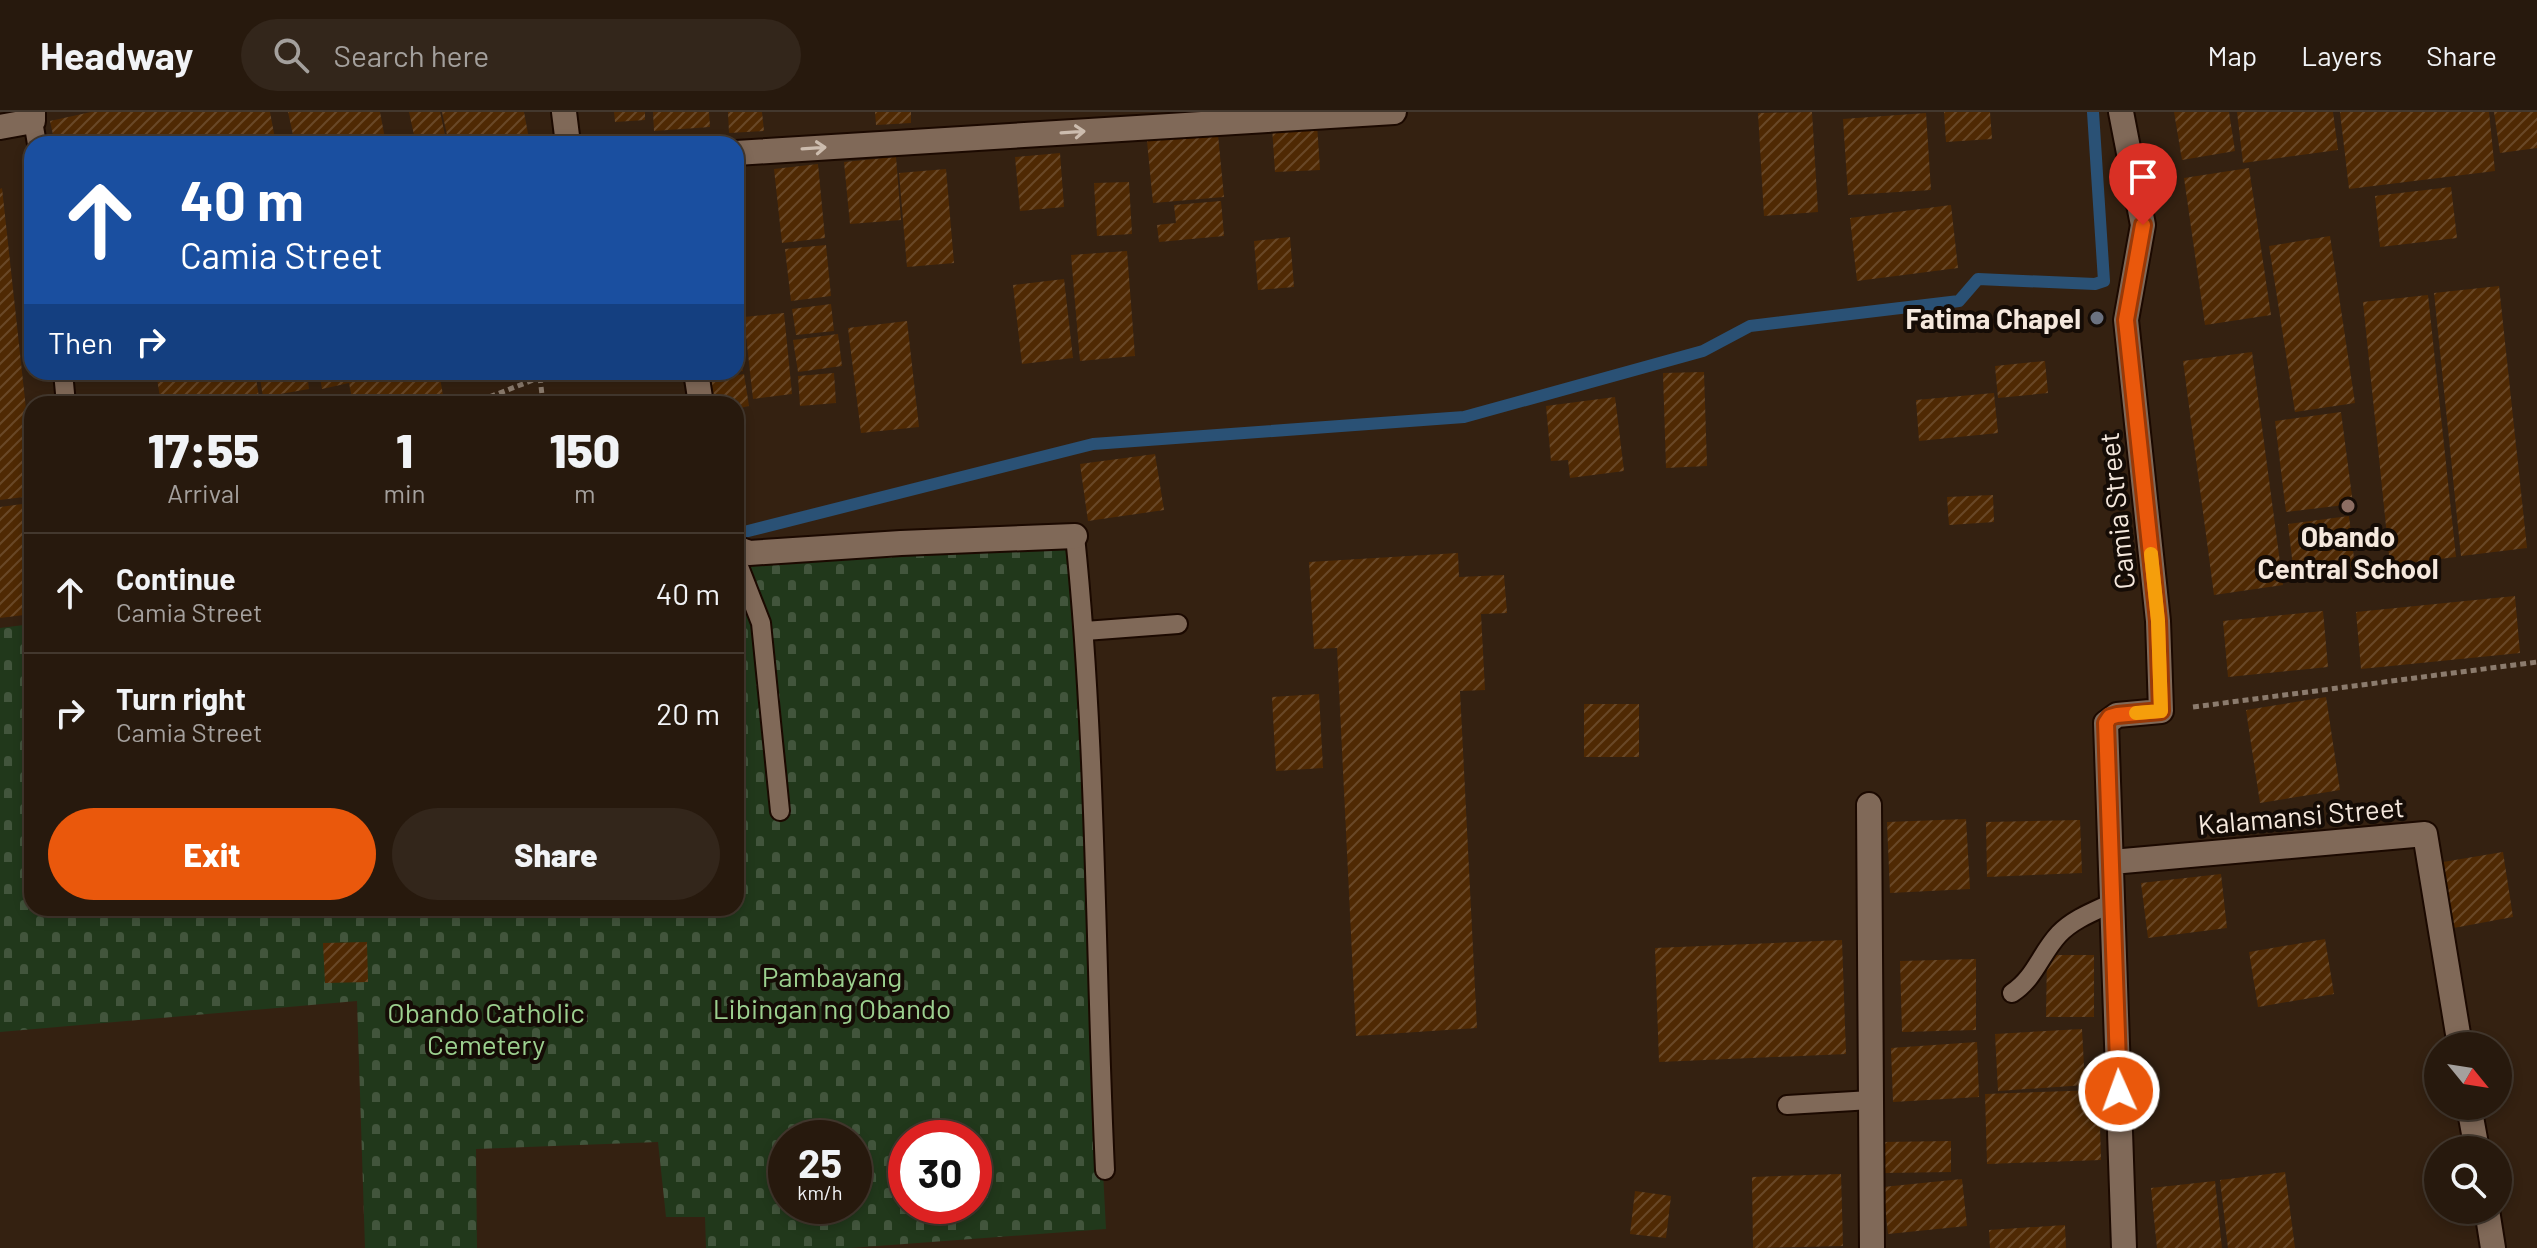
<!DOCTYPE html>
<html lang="en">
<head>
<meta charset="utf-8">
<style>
  body { margin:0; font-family:Barlow,sans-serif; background:#33261b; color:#f1f3f6; height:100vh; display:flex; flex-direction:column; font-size:30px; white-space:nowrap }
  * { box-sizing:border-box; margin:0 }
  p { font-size:26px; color:#a4a09d }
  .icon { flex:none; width:44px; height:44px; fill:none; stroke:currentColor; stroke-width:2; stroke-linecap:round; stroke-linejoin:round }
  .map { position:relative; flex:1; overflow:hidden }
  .panel { position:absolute; left:24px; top:284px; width:720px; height:520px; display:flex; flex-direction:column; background:#27190d; border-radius:24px; box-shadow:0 4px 12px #0003,0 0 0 2px #43382e }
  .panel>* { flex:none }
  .hud { position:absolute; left:24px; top:24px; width:720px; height:244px; border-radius:24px; box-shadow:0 4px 12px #0003,0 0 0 2px #43382e; background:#1a4fa0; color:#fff; overflow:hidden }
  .needle { width:52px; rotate:120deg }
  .fabs { position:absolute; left:2424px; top:920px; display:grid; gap:16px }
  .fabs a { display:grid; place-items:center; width:88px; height:88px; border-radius:50%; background:#27190d; box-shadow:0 4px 12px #0003,0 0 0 2px #43382e; font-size:40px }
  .speed { position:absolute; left:768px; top:1008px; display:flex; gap:16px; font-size:40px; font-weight:700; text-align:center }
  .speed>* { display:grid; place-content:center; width:104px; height:104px; border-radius:50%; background:#27190d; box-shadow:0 4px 12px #0003,0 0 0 2px #43382e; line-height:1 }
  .speed small { font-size:20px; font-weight:400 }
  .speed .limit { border:12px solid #d22; background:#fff; color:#111 }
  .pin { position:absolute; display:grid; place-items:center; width:68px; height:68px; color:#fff; margin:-82px -34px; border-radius:50% 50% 50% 0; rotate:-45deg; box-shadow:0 0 8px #0007 }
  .pin .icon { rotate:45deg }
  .me { position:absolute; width:88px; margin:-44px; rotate:358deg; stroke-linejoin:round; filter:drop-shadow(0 0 6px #0008) }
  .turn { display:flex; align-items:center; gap:28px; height:168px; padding:0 24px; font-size:36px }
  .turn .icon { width:104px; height:104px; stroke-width:2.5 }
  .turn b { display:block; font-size:56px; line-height:68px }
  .then { display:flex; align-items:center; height:76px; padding:0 24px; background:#0003; gap:16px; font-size:30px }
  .eta { display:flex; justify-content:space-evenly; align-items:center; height:136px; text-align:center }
  .eta b { font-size:48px; font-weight:800; line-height:56px }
  .cta { display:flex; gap:16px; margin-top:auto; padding:16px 24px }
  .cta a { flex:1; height:92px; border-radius:48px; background:#ea580c; color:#fff; font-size:32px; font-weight:800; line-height:92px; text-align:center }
  .cta a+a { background:#33261b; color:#f1f3f6 }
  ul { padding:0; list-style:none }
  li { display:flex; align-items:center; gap:24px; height:120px; padding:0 24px; border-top:2px solid #43382e }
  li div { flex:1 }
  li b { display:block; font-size:30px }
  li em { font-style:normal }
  header { display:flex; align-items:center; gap:48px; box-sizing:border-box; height:112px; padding:0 40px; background:#27190d; border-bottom:2px solid #43382e }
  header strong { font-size:38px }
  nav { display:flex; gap:44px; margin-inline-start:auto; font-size:28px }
  .search { width:560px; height:72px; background:#33261b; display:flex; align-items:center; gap:20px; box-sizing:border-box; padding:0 28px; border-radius:44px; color:#a4a09d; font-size:30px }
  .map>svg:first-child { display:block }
</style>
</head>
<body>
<header>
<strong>Headway</strong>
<div class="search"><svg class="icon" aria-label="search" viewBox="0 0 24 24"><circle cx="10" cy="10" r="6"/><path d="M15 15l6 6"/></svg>Search here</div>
<nav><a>Map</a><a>Layers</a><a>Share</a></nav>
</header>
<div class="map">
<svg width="2537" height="1136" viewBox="0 0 2537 1136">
  <defs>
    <pattern id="cemetery-stones" width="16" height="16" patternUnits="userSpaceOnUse" patternTransform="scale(2)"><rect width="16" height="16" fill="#21381b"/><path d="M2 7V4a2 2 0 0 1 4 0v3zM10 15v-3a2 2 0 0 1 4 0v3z" fill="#42553c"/></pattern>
    <pattern id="building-hatch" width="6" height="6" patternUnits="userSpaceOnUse" patternTransform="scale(2)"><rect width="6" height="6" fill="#4f2903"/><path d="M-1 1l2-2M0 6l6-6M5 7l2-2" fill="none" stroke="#694827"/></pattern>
  </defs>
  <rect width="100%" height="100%" fill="#342111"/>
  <path fill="url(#cemetery-stones)" fill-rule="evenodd" d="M1070,428L1106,1117L851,1136H706L705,1105H666L658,1030L476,1037L477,1136H365L357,889L0,920V516L32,512V796H736V454ZM786,1026H854V1094H786ZM906,1026H974V1094H906Z"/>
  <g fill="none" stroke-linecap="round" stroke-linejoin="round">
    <path stroke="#2a5175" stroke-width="12" d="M736,422L1093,332L1464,305L1703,239L1750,214L1959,189L1978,167L2095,172L2104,169L2093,0"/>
  </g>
  <path fill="url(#building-hatch)" d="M91,0H270L276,32H55L50,9Z
    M288,0H380L386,32H295Z
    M409,0H440L447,32H416Z
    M442,0H524L529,27L504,32H449Z
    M614,0H645V8L615,10Z
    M653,0H709L710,15L654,19Z
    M728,0H762L764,19L729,21Z
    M875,0H911V11L876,13Z
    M1812,0L1818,100L1764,104L1758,1Z
    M1944,0H1990L1992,27L1946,30Z
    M2174,0H2229L2235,39L2182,48Z
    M2237,0H2333L2338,38L2243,51Z
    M2340,0H2489L2495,59L2349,77Z
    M2494,0H2537V36L2500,41Z
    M1926,1L1931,78L1848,83L1843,7Z
    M1317,12L1320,58L1275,60L1272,15Z
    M1218,23L1224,85L1153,91L1147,29Z
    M1060,41L1064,95L1020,99L1015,45Z
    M896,45L901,108L850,112L844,50Z
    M818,52L825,126L782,131L774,57Z
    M2249,56L2271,203L2205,213L2184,66Z
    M946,57L954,151L907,155L899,61Z
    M742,58L746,98L736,99V59Z
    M1129,70L1132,122L1097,124L1094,71Z
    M2451,75L2457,126L2380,135L2375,84Z
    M2,76L32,352V384L0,388V77Z
    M1221,89L1224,124L1159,130L1157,113L1176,111L1174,93Z
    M1951,93L1958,156L1857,169L1850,106Z
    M2330,124L2355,291L2295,300L2269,134Z
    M1290,125L1294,175L1258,178L1254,129Z
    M826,133L831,184L791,189L785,137Z
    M1127,139L1135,244L1080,249L1071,143Z
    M1064,167L1073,246L1022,252L1013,173Z
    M2499,174L2527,436L2461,444L2434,181Z
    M2428,183L2456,445L2390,453L2363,190Z
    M831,192L834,219L796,223L792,197Z
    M784,201L792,282L753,287L744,205Z
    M907,209L919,315L861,321L848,216Z
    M838,222L842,254L798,260L793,228Z
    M736,237H740L743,259L736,260Z
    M2252,240L2283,473L2214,483L2183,249Z
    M2045,249L2048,281L1998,286L1995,254Z
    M156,260H255L260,292H161Z
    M259,260H307L309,277L263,285Z
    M319,260H439L444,289L429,292H353L349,271L322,277Z
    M1704,260L1707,354L1666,356L1663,261Z
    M834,261L836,291L800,294L798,264Z
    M744,262L749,294L736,297V292H709L706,269Z
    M1994,281L1998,321L1919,329L1916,288Z
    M307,282L309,292H267V287Z
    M1615,285L1624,359L1570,366L1568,348L1551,349L1546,294Z
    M2341,300L2353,392L2286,400L2275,309Z
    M1155,342L1164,398L1088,409L1080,352Z
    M1993,383L1994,410L1949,413L1947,385Z
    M30,391L32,502L0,506V395Z
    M2349,404L2355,455L2294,463L2288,412Z
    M1458,441L1459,465L1504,463L1507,501L1481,502L1485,578L1460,579L1477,916L1356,924L1337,536L1314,537L1309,450Z
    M2515,484L2520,541L2361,557L2356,500Z
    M2323,499L2328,555L2228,565L2223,509Z
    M1319,582L1323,656L1276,659L1272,585Z
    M2326,585L2340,678L2260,691L2246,598Z
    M1584,592H1639V645H1584Z
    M1966,707L1970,777L1890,781L1887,710Z
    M2080,708L2082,761L1987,765L1986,710Z
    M2503,740L2513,805L2448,817L2437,751Z
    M2221,762L2227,816L2148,826L2141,771Z
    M2325,827L2334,882L2258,895L2249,840Z
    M1842,828L1846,942L1659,950L1655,836Z
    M367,830L368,870L325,871L323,831Z
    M2047,843H2094V905H2046Z
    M1976,847V918L1902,920L1900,849Z
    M2082,917L2085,973L1998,979L1995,922Z
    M1977,930L1979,985L1893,990L1891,936Z
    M2099,978L2101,1048L1987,1052L1985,982Z
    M1951,1029V1060L1883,1061L1882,1030Z
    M2285,1060L2295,1136H2228L2220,1068Z
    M1841,1062L1843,1134L1753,1136L1752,1065Z
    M1962,1067L1967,1114L1888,1122L1883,1075Z
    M2215,1069L2222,1136H2157L2151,1076Z
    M1635,1079L1671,1084L1666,1126L1630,1122Z
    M2065,1113L2066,1136H1990L1989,1118Z"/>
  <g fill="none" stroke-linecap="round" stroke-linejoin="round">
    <defs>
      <path id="lane" d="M33,9L37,32
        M63,260L66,292
        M1075,424C1097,635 1095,847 1105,1058
        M736,447L761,511L780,699
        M1085,519L1178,512
        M2012,881C2035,866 2041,841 2059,822C2073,807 2095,799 2114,790
        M1787,993L1871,988"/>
      <path id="street" d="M564,0L568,32
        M2121,0L2143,113L2126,208L2158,509L2161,599L2117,603L2106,611L2124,1136
        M0,15L33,9V0
        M736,41L1394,0
        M696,260L701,292
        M736,436L749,441L901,431L1075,424
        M1869,693L1872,1136
        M2112,750L2425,722L2460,934
        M2469,994L2477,1038
        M2487,1098L2493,1136"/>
    </defs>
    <use href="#lane" stroke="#1b0900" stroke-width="22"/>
    <use href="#street" stroke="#1b0900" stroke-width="28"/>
    <path stroke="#8b7b6d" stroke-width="5" stroke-dasharray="6 4" stroke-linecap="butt" d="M540,265L543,292
      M471,292L554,260
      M2193,595L2537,550"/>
    <use href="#lane" stroke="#806958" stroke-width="18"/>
    <use href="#street" stroke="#806958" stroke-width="24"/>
  </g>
  <defs><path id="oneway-shaft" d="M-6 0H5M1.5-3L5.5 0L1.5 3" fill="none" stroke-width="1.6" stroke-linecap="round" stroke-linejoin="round" transform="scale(2)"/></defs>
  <g stroke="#ccbcae">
    <use href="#oneway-shaft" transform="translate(1073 20) rotate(-4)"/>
    <use href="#oneway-shaft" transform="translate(814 36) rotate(-4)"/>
  </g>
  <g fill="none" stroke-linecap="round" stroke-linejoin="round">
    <defs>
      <path id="route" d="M2119,979L2106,611L2110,605L2117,603L2161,599L2158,509L2126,208L2143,113"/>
    </defs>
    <use href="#route" stroke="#983908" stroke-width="20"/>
    <use href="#route" stroke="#ea580c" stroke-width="14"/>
    <path stroke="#f59e0b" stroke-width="14" d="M2136,601L2161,599L2158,509L2151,442"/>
  </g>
  <circle fill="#6b7280" stroke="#150c06" stroke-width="3" cx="2097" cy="206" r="8"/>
  <circle fill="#8d6e63" stroke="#150c06" stroke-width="3" cx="2348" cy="394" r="8"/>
  <g text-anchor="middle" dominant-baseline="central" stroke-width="8" stroke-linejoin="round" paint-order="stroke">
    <g font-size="28" font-weight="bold" fill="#f5e8dd" stroke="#150c06" text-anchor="end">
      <text x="2081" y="206">Fatima Chapel</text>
      <text x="2348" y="424" text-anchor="middle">Obando<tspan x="2348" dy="32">Central School</tspan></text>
    </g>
    <g font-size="28" fill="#f5e8dd" stroke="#150c06">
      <text transform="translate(2116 399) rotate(-96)">Camia Street</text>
      <text transform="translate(2301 703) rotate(-5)">Kalamansi Street</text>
    </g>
    <g font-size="28" fill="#9cd08f" stroke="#150c06">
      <text x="832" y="864">Pambayang<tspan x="832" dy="32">Libingan ng Obando</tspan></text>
      <text x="486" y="900">Obando Catholic<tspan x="486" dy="32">Cemetery</tspan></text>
    </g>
  </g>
</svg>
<div class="fabs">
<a><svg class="needle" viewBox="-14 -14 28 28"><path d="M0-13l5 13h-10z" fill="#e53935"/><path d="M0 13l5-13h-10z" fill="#a4a09d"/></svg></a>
<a><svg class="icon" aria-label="search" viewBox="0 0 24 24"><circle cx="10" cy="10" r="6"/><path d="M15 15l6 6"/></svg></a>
</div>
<div class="speed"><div>25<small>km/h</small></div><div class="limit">30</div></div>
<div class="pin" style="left:2143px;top:113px;background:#d93025"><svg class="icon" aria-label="arrive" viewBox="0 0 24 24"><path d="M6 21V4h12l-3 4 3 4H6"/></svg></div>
<svg class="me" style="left:2119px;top:979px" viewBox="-20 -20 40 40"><circle r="17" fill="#ea580c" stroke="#fff" stroke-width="3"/><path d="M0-11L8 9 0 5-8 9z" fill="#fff"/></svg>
<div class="hud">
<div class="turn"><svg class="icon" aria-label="ahead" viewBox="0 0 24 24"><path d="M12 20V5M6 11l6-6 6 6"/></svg><div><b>40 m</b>Camia Street</div></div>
<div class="then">Then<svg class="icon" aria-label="right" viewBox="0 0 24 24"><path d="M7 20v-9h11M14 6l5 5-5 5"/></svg></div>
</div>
<section class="panel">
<div class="eta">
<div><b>17:55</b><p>Arrival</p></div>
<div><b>1</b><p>min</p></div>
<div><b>150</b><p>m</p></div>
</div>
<ul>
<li><svg class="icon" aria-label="ahead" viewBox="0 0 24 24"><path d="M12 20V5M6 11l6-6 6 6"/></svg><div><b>Continue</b><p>Camia Street</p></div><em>40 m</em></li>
<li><svg class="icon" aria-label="right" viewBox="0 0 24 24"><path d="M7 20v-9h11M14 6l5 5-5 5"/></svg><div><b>Turn right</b><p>Camia Street</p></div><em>20 m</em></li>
</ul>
<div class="cta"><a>Exit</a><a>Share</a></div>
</section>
</div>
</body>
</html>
